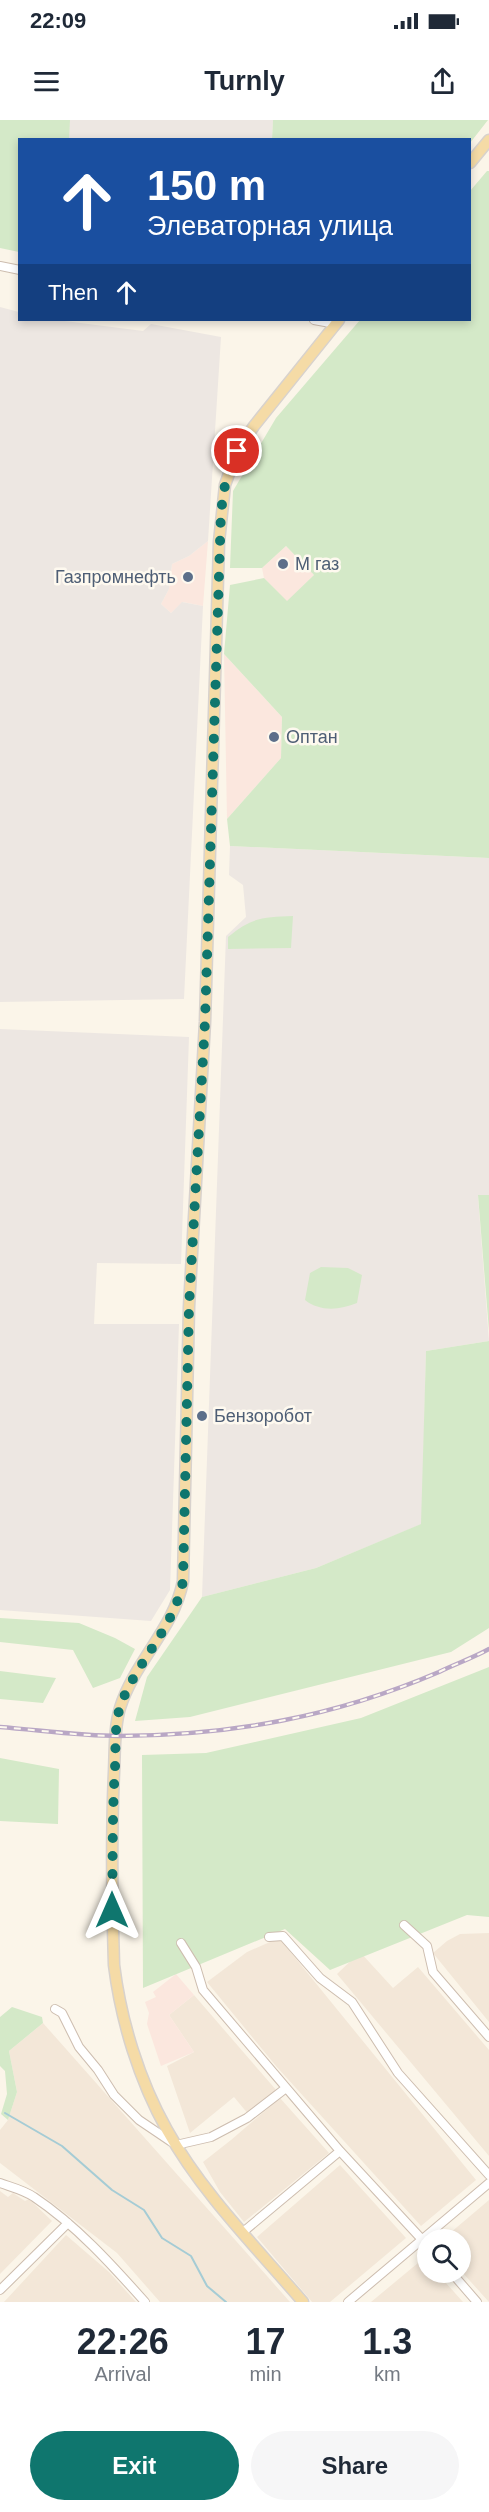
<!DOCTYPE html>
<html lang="en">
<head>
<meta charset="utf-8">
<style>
  body { margin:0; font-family:Helvetica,sans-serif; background:#f6f6f7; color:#1f2937; height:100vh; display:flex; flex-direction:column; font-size:22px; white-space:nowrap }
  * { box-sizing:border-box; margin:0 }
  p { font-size:20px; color:#747a83 }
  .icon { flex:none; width:33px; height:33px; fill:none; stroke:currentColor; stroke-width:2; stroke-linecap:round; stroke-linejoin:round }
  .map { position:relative; height:2182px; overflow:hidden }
  .sheet { display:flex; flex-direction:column; background:#fff; flex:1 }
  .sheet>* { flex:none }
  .banner { position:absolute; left:18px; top:18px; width:453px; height:183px; border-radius:0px; box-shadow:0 3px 9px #0003; background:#1a4fa0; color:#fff; overflow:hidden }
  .fabs { position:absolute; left:417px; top:2109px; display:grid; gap:12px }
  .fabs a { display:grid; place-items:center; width:54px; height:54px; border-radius:50%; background:#fff; box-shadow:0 3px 9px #0003; font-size:30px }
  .pin { position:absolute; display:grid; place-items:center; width:51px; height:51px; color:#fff; margin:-26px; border:3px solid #fff; border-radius:50%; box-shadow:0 2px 6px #0007 }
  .me { position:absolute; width:66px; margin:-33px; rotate:0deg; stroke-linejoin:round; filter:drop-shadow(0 0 4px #0008) }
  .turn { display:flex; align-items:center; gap:21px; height:126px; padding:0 30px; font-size:27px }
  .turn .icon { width:78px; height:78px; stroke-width:2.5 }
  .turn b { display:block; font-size:42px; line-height:51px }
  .then { display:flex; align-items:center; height:57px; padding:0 30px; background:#0003; gap:12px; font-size:22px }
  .eta { display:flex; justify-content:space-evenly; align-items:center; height:102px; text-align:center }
  .eta b { font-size:36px; font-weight:700; line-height:42px }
  .cta { display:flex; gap:12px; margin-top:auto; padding:12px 30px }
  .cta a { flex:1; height:69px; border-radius:36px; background:#0f766e; color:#fff; font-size:24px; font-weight:700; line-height:69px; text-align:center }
  .cta a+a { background:#f6f6f7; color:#1f2937 }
  .status { display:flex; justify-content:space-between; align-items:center; height:42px; padding:0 30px; background:#fff; direction:ltr }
  .status svg { height:16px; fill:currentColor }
  header { display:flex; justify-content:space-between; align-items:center; height:78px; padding:0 30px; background:#fff; font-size:27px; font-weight:700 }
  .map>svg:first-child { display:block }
</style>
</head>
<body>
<div class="status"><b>22:09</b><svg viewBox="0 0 49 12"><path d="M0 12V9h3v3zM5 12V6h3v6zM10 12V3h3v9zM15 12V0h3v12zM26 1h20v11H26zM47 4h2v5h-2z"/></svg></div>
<header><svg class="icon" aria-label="menu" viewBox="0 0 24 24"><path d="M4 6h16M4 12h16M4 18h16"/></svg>Turnly<svg class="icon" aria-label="share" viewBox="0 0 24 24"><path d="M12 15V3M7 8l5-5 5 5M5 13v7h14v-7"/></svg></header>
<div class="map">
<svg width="489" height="2182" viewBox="0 0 489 2182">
  <rect width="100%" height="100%" fill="#fbf5e9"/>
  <path fill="#f3e7d8" d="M489,1813V1902L433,1833L447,1821L460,1814Z
    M279,1818L476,2060L421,2106L276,1946L207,1862L247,1832Z
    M360,1832L393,1868L418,1847L489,1930V2036L337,1854Z
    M194,1875L277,1971L249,1995L234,1977L190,2013L167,1946L194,1932L169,1895Z
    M43,1903L290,2182H160L117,2133L0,2043V2010L8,2000L17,1972L9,1931Z
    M280,1978L329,2033L244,2102L220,2072L203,2042L231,2020Z
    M340,2045L406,2118L330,2182H312L257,2117Z
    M0,2071L8,2077L13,2073L25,2081L29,2079L52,2101L0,2154Z
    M489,2080V2182L461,2151L460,2120L443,2119Z
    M66,2115L109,2152L136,2182H4Z
    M424,2138L427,2142L428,2152L437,2153L463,2182H371Z"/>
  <path fill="#fbe7de" d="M208,421L203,486L183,482L171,493L161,484L169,469L172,444L189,436Z
    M286,426L314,455L287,482L264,458L262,448Z
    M224,534L282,597L281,638L227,699Z
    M176,1854L194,1875L169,1895L194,1932L161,1946L147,1904L149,1893L145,1882L156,1877L153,1872Z"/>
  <path fill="#ede7e2" d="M13,0H273L272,19L20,20Z
    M0,187L19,192L20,200H57L143,211L151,204L221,217L208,421L189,436L172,444L169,469L161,484L171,493L182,482L203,486L184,879L0,882Z
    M230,726L489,738V1075L478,1076L489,1221L426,1231L422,1404L316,1448L202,1477L226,816L246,797L243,765L229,755Z
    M0,909L189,917L181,1144L97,1143L94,1204H179L170,1470L151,1501L0,1490Z"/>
  <path fill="#d4e9c8" d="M0,0H70L69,19L20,20L19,132L0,128Z
    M273,0H488L470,23V20L272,19Z
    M487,51H489V738L230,726L227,699L281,638L282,597L224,534L230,465L264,458L287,481L314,455L286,426L262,448H230L233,371L276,298L360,200H470V71Z
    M293,796L291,828L228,829V817C252,797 264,797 293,796Z
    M478,1075H489V1211Z
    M321,1147L348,1148L362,1155L357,1183C340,1190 320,1192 305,1180L310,1153Z
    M489,1221V1508L451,1532L190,1597L135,1601L147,1557L202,1477L316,1448L421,1404L426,1231Z
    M0,1498L79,1503L115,1518L135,1529L120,1558L93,1568L73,1530L0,1522Z
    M489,1547V1797L467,1795L330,1850L285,1809L143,1868L142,1635L206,1633L361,1598Z
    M0,1551L56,1558L43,1583L0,1579Z
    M0,1638L59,1649L58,1704L0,1701Z
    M12,1887L42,1897L43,1903L9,1931L17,1972L8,2000L1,1994L7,1974L5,1951L0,1946V1897Z"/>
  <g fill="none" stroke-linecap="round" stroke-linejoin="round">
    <path stroke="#a5ccd5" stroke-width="2" d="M5,1993L62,2026L112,2070L144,2090L162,2118L191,2136L207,2166L226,2182"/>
    <defs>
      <path id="minor" d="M0,146L20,150
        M314,200L336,204
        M404,1805L427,1826L433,1852L489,1917
        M269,1817L283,1816L320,1858L352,1882L398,1953L489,2055
        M181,1823L196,1847L203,1870L340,2031L428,2126
        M55,1889L62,1893L79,1927L98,1950L114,1975L139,2000L176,2025L211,2017L247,1998L286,1968
        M0,2063C11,2067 24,2070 34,2077C76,2105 112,2145 145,2182
        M243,2112L340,2031
        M451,2152L477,2182
        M0,2170L68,2103
        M348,2182L489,2063"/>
      <path id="major" d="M470,43L489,20
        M303,2182C256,2127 202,2073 167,2010C139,1960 121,1901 114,1845C112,1781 111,1716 114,1652C115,1631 114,1608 120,1588C134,1542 174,1509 183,1461L189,1187L205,902L219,422L225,365L237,331L254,306L339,200"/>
    </defs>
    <use href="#minor" stroke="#cdbdaf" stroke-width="10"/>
    <use href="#major" stroke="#d8d2cd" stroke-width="13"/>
    <use href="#minor" stroke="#fff" stroke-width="8"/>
    <use href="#major" stroke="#f5dba6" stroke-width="10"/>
    <defs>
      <path id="rail" d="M0,1607C39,1610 79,1616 119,1616C233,1615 334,1597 439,1552C455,1544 473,1538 489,1529"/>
    </defs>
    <use href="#rail" stroke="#b9a7c5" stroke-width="4.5"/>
    <use href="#rail" stroke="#fef9ef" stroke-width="2" stroke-dasharray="7" stroke-linecap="butt"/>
  </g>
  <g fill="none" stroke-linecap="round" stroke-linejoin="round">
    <path stroke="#0f766e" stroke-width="10" stroke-dasharray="0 18" d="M112,1790C113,1743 112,1695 115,1648C116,1627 114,1604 121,1584C138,1540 174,1508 183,1461L189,1187L205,902L221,391L225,365L237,331"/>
  </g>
  <g fill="#5c6f8a" stroke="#fef9ef" stroke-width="2">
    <circle cx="283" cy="444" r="6"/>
    <circle cx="188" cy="457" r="6"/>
    <circle cx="274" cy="617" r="6"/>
    <circle cx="202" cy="1296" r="6"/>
  </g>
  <g text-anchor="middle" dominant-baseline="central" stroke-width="5" stroke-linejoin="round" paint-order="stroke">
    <g font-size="18" fill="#4e5e75" stroke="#fef9ef" text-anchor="start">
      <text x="295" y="444">М газ</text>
      <text x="176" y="457" text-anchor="end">Газпромнефть</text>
      <text x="286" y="617">Оптан</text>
      <text x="214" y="1296">Бензоробот</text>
    </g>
  </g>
</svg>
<div class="fabs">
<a><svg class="icon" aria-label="search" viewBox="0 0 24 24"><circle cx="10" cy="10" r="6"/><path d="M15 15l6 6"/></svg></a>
</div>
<div class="pin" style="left:237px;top:331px;background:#d93025"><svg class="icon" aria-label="arrive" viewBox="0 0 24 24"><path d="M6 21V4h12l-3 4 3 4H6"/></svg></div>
<svg class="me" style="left:112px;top:1790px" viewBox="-20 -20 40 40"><path d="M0-17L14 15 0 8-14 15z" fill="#0f766e" stroke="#fff" stroke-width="4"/></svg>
<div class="banner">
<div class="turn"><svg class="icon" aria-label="ahead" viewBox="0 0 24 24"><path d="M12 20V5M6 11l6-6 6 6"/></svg><div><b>150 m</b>Элеваторная улица</div></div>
<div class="then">Then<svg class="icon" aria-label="ahead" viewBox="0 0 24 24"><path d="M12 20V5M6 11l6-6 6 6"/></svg></div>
</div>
</div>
<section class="sheet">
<div class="eta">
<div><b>22:26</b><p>Arrival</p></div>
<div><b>17</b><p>min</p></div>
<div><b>1.3</b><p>km</p></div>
</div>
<div class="cta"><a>Exit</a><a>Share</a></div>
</section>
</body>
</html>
